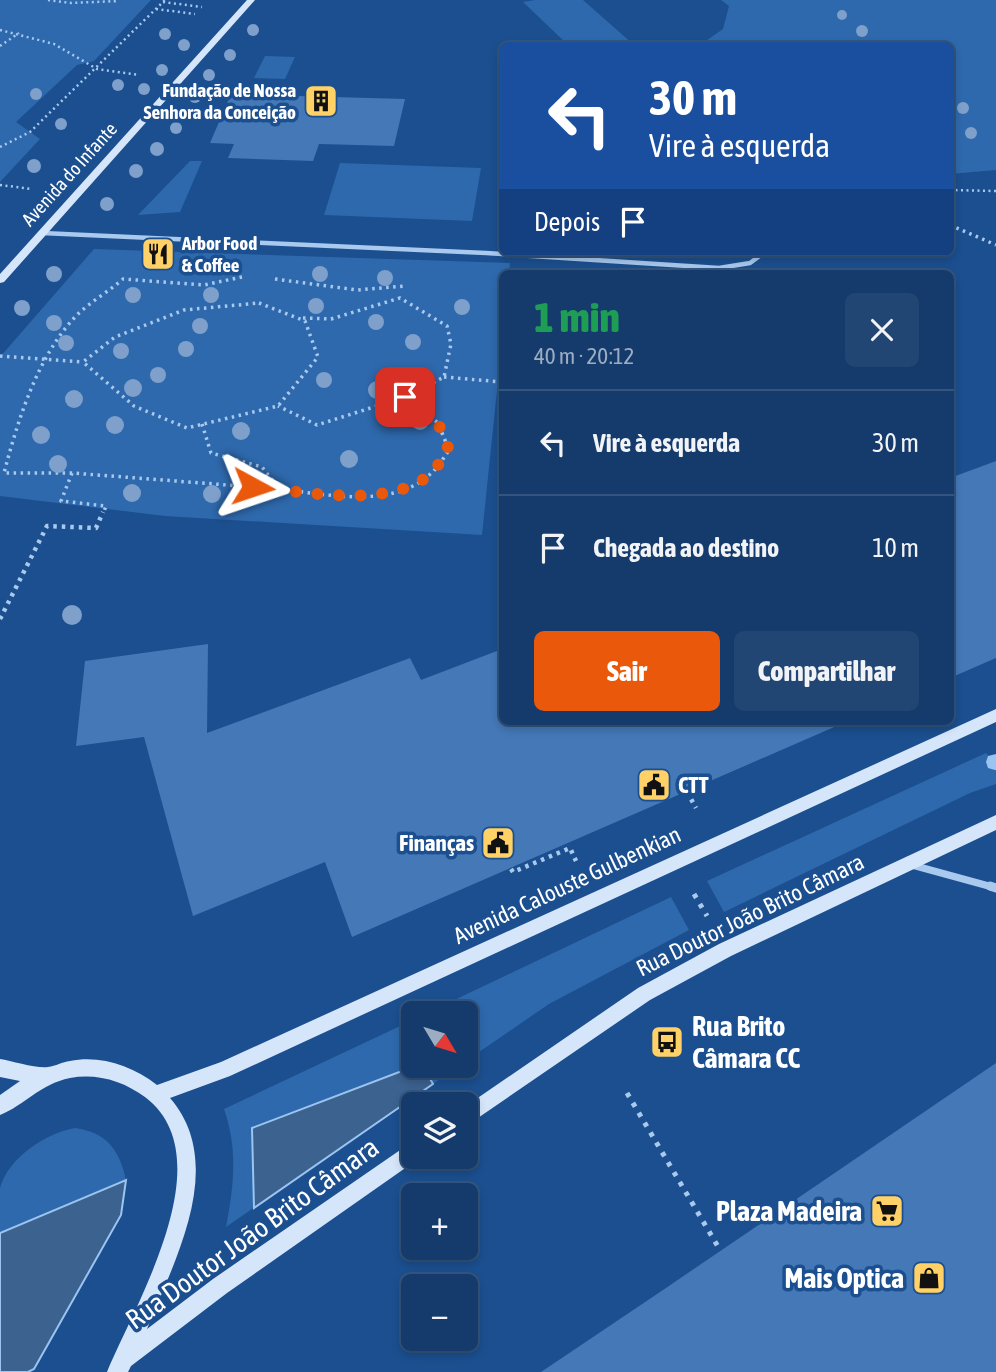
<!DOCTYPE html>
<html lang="pt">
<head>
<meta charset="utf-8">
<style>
  body { margin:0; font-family:"Asap Condensed",sans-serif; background:#214673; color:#f1f3f6; height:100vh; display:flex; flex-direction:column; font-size:26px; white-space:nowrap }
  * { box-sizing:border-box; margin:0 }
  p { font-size:23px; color:#9dadc1 }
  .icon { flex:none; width:38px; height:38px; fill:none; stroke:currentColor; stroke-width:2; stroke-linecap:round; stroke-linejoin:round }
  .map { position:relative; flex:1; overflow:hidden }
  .sheet { position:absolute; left:499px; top:270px; width:455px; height:455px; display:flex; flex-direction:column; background:#143b6b; border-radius:10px; box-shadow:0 4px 10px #0003,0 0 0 2px #33557e }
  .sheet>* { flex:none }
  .hud { position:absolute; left:499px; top:42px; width:455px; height:214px; border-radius:10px; box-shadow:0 4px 10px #0003,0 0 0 2px #33557e; background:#1a4fa0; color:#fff; overflow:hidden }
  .needle { width:46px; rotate:128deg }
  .buttons { position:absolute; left:401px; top:1001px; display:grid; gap:14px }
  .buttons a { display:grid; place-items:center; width:77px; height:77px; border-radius:10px; background:#143b6b; box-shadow:0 4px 10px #0003,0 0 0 2px #33557e; font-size:35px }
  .pin { position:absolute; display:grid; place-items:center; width:60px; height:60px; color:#fff; margin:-30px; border-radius:14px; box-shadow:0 4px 10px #0006 }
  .me { position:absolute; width:77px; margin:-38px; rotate:95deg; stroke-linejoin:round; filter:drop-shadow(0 0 5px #0008) }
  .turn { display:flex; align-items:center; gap:24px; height:147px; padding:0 35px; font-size:32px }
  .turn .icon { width:91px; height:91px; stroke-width:2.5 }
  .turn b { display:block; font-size:49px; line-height:60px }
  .then { display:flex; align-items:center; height:66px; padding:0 35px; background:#0003; gap:14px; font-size:26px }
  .round { display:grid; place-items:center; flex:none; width:74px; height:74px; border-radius:10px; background:#214673 }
  .summary { display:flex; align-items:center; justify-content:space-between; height:119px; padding:0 35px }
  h1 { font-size:42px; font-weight:800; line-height:52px; color:#1e9e55 }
  .button { display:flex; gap:14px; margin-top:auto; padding:14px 35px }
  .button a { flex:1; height:80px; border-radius:10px; background:#ea580c; color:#fff; font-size:28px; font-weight:800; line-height:80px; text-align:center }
  .button a+a { background:#214673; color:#f1f3f6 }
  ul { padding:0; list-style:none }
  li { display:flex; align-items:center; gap:21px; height:105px; padding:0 35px; border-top:2px solid #33557e }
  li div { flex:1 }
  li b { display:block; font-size:26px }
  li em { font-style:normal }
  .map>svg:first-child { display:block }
</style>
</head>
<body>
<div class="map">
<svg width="996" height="1372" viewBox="0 0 996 1372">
  <rect width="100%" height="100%" fill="#1b4f8f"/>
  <path fill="#2e69ad" d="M0,0H151L94,61L77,65L16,122L40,139L0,182Z
    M535,0H583L634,45H568L523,2Z
    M721,0H996V170L950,174V46L700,45L723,29L729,6Z
    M265,56L295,57L285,79L254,78Z
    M190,161H202L180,212L138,215Z
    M340,163L481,168L472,221L324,215Z
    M94,249L510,263L509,273H502V342L482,535L165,516L0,496V357Z
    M986,753L996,763V784L970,793L724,912L707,881Z
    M671,897L689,930L549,1004L466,1061V1013H427Z
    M413,1020V1066H459L226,1227C234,1186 238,1149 224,1109Z
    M75,1128C106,1132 120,1150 126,1180L0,1233C0,1219 0,1201 0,1188C8,1158 46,1133 75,1128Z"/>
  <path fill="#3c6290" stroke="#9cc4f0" stroke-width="2" d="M415,1066H423L433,1084L254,1208L252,1128Z
    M126,1180L121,1215L34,1369L28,1372H0V1233Z"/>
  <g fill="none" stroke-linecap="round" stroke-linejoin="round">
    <path fill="#9cc4f0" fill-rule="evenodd" d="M996,754V770H995L988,768L986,762L988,756Z"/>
  </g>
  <path fill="#4478b7" d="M231,94L405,99L394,146L319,144L313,161L228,158L234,144L210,143Z
    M996,461V658L950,678V478Z
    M208,644L207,733L410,658L421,680L502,649V721H848L352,937L325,862L193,916L144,737L76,746L85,661Z
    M996,1063V1372H541L663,1290Z"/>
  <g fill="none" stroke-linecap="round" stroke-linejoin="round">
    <path stroke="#a9c9ee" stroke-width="2.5" stroke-dasharray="2 3.5" stroke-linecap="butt" d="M48,0L71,3L119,1
      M163,2L202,7
      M156,9L195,14
      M0,30L54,44L97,69L139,75
      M0,46L19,33
      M0,147L30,132L165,0
      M0,185L32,189
      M950,190L996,191"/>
    <path stroke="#a9c9ee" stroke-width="3.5" stroke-dasharray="2.5 4.5" stroke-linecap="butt" d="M950,225L996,245
      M242,277L204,285L123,279C108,292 90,302 76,316C37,357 18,420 4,473H72L279,489
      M275,279L357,290L405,286
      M259,303L305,321L318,357L278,406L187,428L134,406L83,362L115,337L184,310Z
      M303,318L331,319L400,298L447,326L451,344L444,377L405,397
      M0,356L83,362
      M444,377L502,382
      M202,424L211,453L262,467L279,489C324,494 390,509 428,476C437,469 443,459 449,450L438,423L405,397L317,425L278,406
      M72,473L61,501L106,506L103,514"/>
    <path stroke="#a9c9ee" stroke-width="4.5" stroke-dasharray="3.5 5" stroke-linecap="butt" d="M0,619L47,526L96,528L103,512
      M687,792L696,808
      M511,869L513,872L570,848L576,861"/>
    <path stroke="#a9c9ee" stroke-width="5" stroke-dasharray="4.5 7" stroke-linecap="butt" d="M694,894L707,916
      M627,1093L720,1250"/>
    <path stroke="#a9c9ee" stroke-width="4.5" d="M42,233L486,253L719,268L750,263L765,252"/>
    <path stroke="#a9c9ee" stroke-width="7" d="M912,865L996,888"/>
    <path stroke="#a9c9ee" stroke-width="9" d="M990,886L996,888"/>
    <path fill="#d6e6fa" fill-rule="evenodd" d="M247,0H255L4,282L0,283V274Z
      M996,709V722L230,1076L170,1098C228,1165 174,1261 147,1329L213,1279L406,1146L413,1144V1157H421L227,1293L131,1366L128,1372H107C135,1304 225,1158 145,1097C123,1081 97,1073 70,1078C40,1084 25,1105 0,1115V1095L20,1081L0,1077V1059C12,1061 38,1069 48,1067C56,1066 62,1062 70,1061C101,1055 132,1066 157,1085L221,1062Z
      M996,815V830L731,956L650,1000L472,1122L466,1125V1106L638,988L719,944Z"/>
  </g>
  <g fill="#7ea0ca">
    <circle cx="842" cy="15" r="5"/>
    <circle cx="253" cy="30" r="6"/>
    <circle cx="862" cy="31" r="6"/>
    <circle cx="165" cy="34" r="6"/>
    <circle cx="184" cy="45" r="6"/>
    <circle cx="230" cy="55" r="6"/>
    <circle cx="162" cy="70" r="6"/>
    <circle cx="209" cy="75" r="6"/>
    <circle cx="118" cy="85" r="6"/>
    <circle cx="144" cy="89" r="6"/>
    <circle cx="36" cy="94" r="6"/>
    <circle cx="195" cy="97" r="6"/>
    <circle cx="963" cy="108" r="6"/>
    <circle cx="61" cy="124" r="6"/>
    <circle cx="176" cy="128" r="6"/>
    <circle cx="111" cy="129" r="6"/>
    <circle cx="971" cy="133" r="6"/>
    <circle cx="157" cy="149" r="7"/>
    <circle cx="34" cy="166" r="7"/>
    <circle cx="136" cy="171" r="7"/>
    <circle cx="107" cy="204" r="7"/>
    <circle cx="54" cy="274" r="8"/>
    <circle cx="320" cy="274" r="8"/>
    <circle cx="385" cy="278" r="8"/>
    <circle cx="133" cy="295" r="8"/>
    <circle cx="211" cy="295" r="8"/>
    <circle cx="316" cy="306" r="8"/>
    <circle cx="462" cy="307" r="8"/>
    <circle cx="22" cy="308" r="8"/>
    <circle cx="376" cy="322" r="8"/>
    <circle cx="54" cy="323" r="8"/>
    <circle cx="200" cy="326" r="8"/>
    <circle cx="413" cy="342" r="8"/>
    <circle cx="66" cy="343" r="8"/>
    <circle cx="186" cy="349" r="8"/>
    <circle cx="121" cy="351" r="8"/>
    <circle cx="158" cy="375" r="8"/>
    <circle cx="324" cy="380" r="8"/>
    <circle cx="133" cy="388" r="9"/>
    <circle cx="377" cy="390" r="9"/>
    <circle cx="74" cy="399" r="9"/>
    <circle cx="420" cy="421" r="9"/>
    <circle cx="115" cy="425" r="9"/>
    <circle cx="241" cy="431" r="9"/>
    <circle cx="41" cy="435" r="9"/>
    <circle cx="349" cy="459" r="9"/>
    <circle cx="58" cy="464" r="9"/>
    <circle cx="132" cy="493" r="9"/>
    <circle cx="212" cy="494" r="9"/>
    <circle cx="72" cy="615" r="10"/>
  </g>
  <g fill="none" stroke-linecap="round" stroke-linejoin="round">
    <path stroke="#ea580c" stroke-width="12" stroke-dasharray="0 21.6" d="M253,487C304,491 378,508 424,479C434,473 442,459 449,450L438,423L405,397"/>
  </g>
  <defs>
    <symbol id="building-square" viewBox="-11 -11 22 22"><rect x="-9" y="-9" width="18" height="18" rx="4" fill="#ffd166" stroke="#1b4f8f"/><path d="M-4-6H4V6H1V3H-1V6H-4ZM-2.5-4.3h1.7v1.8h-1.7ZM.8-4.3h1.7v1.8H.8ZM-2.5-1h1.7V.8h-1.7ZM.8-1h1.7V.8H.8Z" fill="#111"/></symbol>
    <symbol id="restaurant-square" viewBox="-11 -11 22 22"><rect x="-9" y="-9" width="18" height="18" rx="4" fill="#ffd166" stroke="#1b4f8f"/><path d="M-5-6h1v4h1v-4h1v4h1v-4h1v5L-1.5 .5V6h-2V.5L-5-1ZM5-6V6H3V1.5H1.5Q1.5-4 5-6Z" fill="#111"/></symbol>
    <symbol id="civic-square" viewBox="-11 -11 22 22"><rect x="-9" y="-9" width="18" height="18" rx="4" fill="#ffd166" stroke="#1b4f8f"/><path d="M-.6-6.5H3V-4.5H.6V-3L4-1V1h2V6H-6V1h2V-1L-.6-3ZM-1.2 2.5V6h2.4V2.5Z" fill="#111"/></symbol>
    <symbol id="bus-square" viewBox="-11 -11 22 22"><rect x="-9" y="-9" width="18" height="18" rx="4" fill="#ffd166" stroke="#1b4f8f"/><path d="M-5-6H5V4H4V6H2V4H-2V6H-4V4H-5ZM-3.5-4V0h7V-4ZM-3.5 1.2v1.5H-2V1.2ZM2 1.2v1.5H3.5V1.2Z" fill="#111"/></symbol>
    <symbol id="supermarket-square" viewBox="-11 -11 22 22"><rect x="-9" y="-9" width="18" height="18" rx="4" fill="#ffd166" stroke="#1b4f8f"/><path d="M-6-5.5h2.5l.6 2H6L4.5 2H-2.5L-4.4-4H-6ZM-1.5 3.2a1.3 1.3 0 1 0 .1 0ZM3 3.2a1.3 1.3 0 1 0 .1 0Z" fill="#111"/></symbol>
    <symbol id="shop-square" viewBox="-11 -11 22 22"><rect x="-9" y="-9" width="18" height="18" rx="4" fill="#ffd166" stroke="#1b4f8f"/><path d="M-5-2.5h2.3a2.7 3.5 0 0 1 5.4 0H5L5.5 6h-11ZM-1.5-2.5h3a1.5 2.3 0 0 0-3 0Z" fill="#111"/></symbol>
  </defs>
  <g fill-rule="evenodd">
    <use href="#building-square" x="302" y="82" width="38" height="38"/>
    <use href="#restaurant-square" x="139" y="235" width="38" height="38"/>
    <use href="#civic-square" x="635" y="766" width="38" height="38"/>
    <use href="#civic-square" x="479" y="824" width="38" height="38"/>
    <use href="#bus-square" x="648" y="1023" width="38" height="38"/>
    <use href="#supermarket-square" x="868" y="1192" width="38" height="38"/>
    <use href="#shop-square" x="910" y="1259" width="38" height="38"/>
  </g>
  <g text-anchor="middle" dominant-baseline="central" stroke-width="7" stroke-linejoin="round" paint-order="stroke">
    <g font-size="19" font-weight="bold" fill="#fff" stroke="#1b4f8f" text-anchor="end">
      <text x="296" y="90">Fundação de Nossa<tspan x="296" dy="22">Senhora da Conceição</tspan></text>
      <text x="182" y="243" text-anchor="start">Arbor Food<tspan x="182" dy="22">&amp; Coffee</tspan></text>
    </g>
    <g font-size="19" fill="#fff" stroke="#1b4f8f">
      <text transform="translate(69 174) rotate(-48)">Avenida do Infante</text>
    </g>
    <g font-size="23" font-weight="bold" fill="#fff" stroke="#1b4f8f" text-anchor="start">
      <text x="678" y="785">CTT</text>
      <text x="474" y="843" text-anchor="end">Finanças</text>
    </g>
    <g font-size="23" fill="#fff" stroke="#1b4f8f">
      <text transform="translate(567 885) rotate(-25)">Avenida Calouste Gulbenkian</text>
      <text transform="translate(750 915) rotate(-26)">Rua Doutor João Brito Câmara</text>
    </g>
    <g font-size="28" font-weight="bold" fill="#fff" stroke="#1b4f8f" text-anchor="end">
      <text x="692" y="1026" text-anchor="start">Rua Brito<tspan x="692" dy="32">Câmara CC</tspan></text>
      <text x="862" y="1211">Plaza Madeira</text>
      <text x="904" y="1278">Mais Optica</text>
    </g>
    <g font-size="28" fill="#fff" stroke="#1b4f8f">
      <text transform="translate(252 1233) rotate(-36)">Rua Doutor João Brito Câmara</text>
    </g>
  </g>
</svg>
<div class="buttons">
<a><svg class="needle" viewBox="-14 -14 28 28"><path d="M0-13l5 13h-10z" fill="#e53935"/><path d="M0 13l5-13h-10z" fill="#9dadc1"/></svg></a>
<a><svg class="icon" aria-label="layers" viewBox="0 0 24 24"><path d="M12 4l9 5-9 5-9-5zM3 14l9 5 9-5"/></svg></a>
<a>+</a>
<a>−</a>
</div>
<div class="pin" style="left:405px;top:397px;background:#d93025"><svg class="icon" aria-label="arrive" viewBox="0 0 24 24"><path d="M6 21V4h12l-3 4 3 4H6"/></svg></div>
<svg class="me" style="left:253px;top:487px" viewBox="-20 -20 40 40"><path d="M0-17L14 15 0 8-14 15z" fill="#ea580c" stroke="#fff" stroke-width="4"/></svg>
<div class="hud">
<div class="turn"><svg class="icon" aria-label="left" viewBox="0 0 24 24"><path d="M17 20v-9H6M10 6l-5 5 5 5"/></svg><div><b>30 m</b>Vire à esquerda</div></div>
<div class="then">Depois<svg class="icon" aria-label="arrive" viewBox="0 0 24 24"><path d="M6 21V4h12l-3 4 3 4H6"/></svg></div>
</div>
<section class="sheet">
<div class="summary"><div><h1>1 min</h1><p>40 m · 20:12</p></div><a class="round"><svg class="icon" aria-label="close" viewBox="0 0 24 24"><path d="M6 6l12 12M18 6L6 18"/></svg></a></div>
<ul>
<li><svg class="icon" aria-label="left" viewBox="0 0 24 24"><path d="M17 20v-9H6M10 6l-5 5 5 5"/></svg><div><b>Vire à esquerda</b></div><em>30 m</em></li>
<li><svg class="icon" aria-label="arrive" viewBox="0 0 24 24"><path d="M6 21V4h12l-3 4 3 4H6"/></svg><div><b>Chegada ao destino</b></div><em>10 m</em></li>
</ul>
<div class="button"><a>Sair</a><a>Compartilhar</a></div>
</section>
</div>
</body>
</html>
